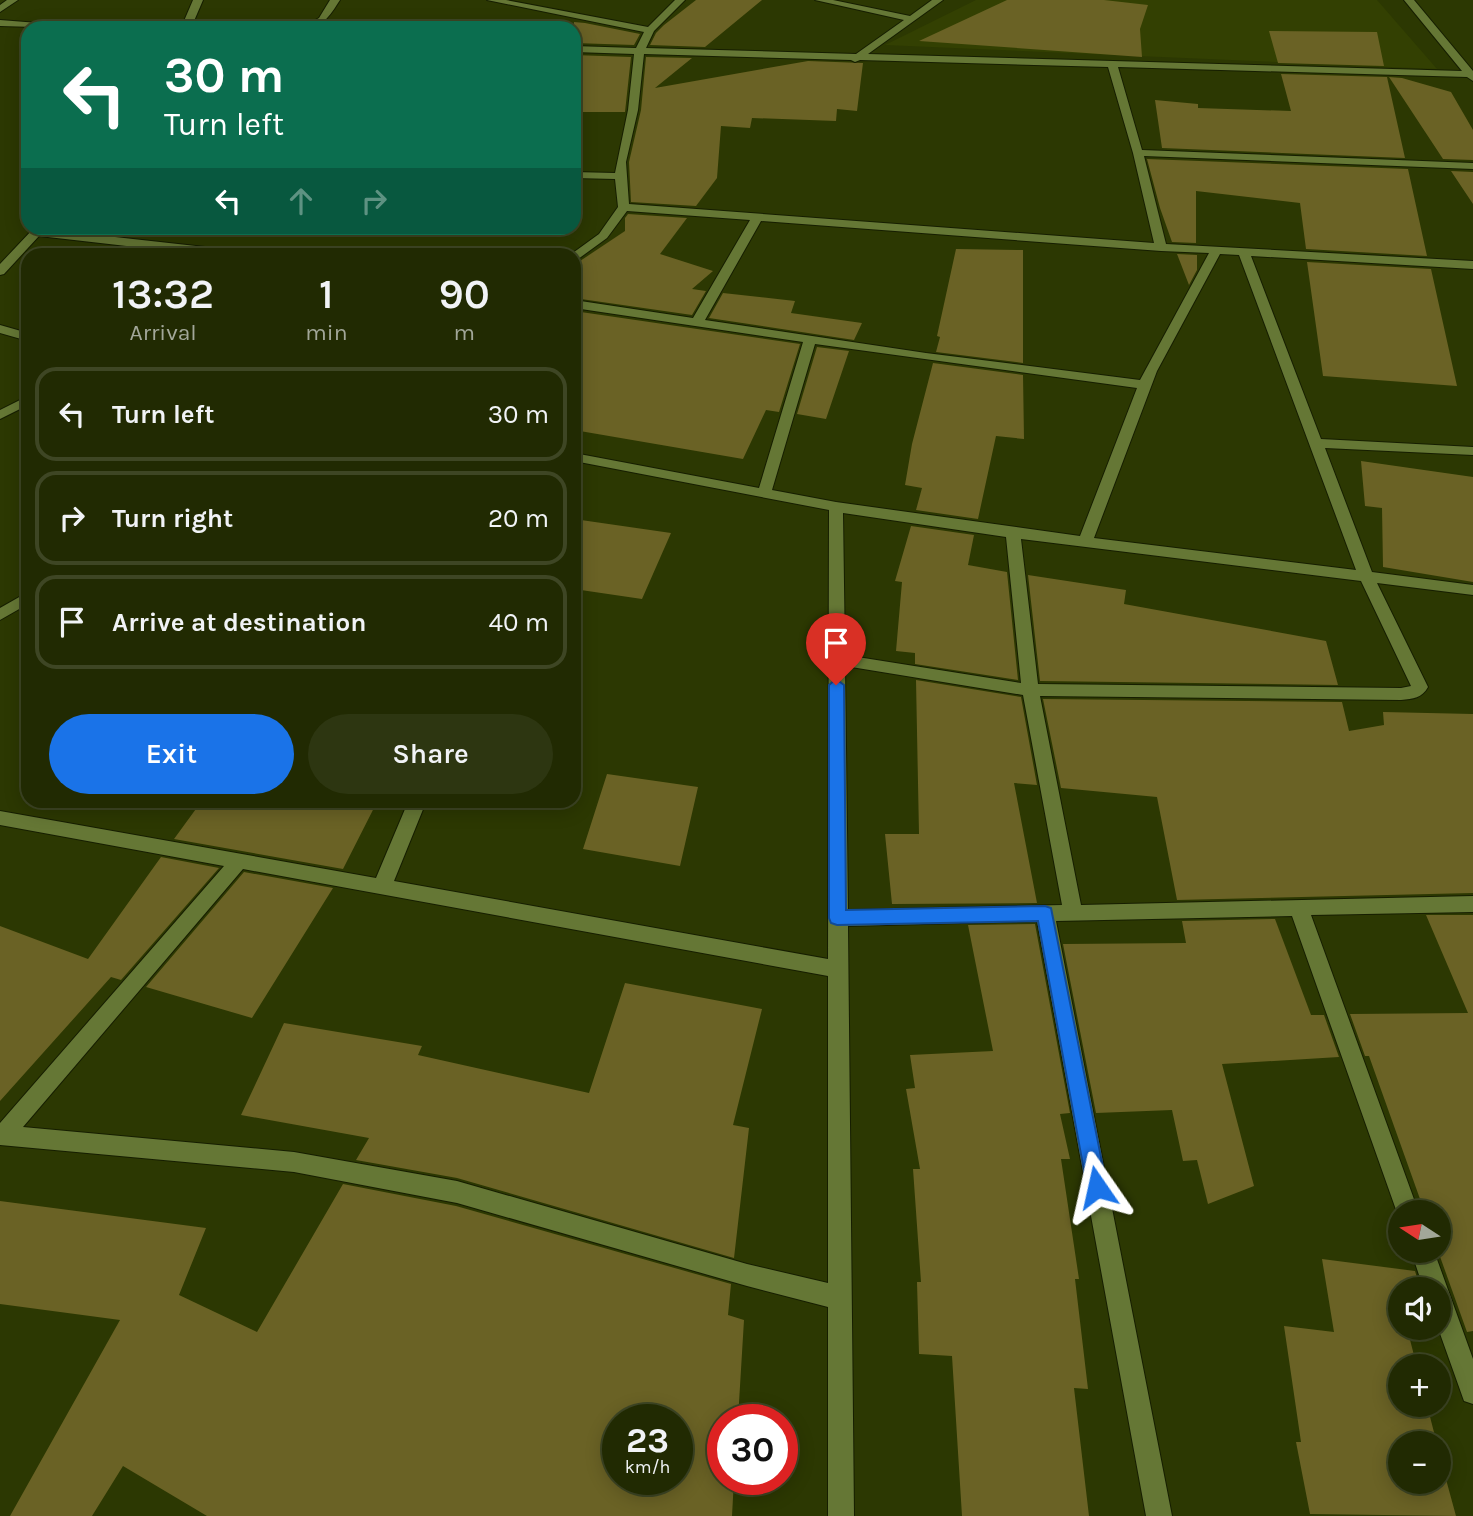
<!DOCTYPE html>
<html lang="en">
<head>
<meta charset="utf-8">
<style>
  body { margin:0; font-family:Karla,sans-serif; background:#2d3611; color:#f1f3f6; height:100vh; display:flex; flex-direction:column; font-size:26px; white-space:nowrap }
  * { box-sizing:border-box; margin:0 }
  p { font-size:23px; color:#a2a799 }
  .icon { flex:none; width:38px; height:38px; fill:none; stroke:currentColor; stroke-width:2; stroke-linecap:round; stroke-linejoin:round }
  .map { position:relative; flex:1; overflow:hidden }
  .sheet { position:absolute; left:21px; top:248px; width:560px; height:560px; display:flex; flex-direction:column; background:#212a02; border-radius:21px; box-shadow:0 4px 18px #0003,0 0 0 2px #3e4624 }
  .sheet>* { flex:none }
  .guide { position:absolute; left:21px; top:21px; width:560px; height:214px; border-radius:21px; box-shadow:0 4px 18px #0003,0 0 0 2px #3e4624; background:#0b6e4f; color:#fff; overflow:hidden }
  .needle { width:46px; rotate:282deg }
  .controls { position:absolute; left:1388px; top:1200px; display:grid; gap:14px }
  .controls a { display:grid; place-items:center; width:63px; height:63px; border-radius:50%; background:#212a02; box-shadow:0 4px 18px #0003,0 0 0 2px #3e4624; font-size:35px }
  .speed { position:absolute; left:602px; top:1404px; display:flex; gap:14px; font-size:35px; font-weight:700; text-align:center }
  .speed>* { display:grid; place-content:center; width:91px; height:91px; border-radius:50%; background:#212a02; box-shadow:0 4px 18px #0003,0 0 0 2px #3e4624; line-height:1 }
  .speed small { font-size:18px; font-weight:400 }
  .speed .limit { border:10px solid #d22; background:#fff; color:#111 }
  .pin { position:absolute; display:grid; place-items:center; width:60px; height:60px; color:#fff; margin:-72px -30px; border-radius:50% 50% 50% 0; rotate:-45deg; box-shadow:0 0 7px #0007 }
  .pin .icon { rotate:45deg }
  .me { position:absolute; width:77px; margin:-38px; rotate:349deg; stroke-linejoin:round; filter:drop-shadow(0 0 5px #0008) }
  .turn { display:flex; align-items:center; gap:24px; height:147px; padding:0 28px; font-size:32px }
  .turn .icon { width:91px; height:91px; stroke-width:2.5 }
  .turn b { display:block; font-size:49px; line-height:60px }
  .lanes { display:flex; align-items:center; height:66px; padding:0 28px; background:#0003; justify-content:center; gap:35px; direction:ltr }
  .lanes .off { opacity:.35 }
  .eta { display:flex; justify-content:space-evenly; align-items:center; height:119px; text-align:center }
  .eta b { font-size:42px; font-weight:600; line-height:49px }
  .button { display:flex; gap:14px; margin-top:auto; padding:14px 28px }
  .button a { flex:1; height:80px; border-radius:42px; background:#1a73e8; color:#fff; font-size:28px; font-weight:600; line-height:80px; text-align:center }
  .button a+a { background:#2d3611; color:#f1f3f6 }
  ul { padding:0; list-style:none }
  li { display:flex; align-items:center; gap:21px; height:94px; margin:0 14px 10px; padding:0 14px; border:4px solid #3e4624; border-radius:21px }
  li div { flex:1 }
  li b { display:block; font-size:26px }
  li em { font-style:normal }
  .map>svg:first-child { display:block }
</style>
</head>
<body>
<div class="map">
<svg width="1473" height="1516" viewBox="0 0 1473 1516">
  <rect width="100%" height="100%" fill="#2c3802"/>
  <path fill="#334002" d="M976,0H1377L1437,69L885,45Z"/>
  <path fill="#6a6225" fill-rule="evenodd" d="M696,0H762L705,47L650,45L656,33L664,25Z
    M1007,0H1104L1148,5L1140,29L1142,57L919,41Z
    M574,22L585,23L640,34L634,45L574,43Z
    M1269,31L1377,32L1384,66L1278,63Z
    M574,55L631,57L625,112H574Z
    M646,57L692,58L655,88L808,61L863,63L857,111L837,109L836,121L752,118L750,128L721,126L717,178L696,206L631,202L629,162L641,110Z
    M1281,74L1387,77L1405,158L1162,148L1155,100L1198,104V108L1291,111Z
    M1389,77L1402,78L1451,92L1473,130V160L1443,159Z
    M1147,159L1408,169L1427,256L1306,249L1300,203L1196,191V243L1172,242L1160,208Z
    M1451,171L1473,172V204Z
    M628,214L687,218L660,254L713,271L692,289L706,291L692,315L574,298V265L625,231V218Z
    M956,249L1023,250V363L936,352L940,337L937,336Z
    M1177,254L1197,255V270L1189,285Z
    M1307,262L1431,269L1457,386L1323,376Z
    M723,293L795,301L791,313L862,323L854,340L709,318Z
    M574,311L800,344L779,412L766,410L743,459L574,430Z
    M817,347L849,351L826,419L797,414Z
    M933,363L1023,375L1024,439L996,436L978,519L916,510L922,488L905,485L912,444Z
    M1361,461L1473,477V582L1383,567L1382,508L1365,506Z
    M574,519L671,533L642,599L574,589Z
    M911,526L974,535L968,565L1007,572L1018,680L915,664V653L896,651L902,582L895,581Z
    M1028,575L1126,590L1124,604L1326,641L1338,685L1040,681Z
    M916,680L1021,697L1037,785L1014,783L1037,903L892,904L885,834H919Z
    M1043,699L1342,702L1349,731L1384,725L1383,712L1473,714V893L1177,900L1157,797L1061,788Z
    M607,774L698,787L680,866L583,849Z
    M201,802H377L343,869L174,839Z
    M161,857L219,868L121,980L111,977L0,1101V926L88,959Z
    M244,872L333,888L252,1018L146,987Z
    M1426,915H1473V1331L1467,1332L1438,1251V1213H1425L1369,1056H1365L1350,1014L1468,1013Z
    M1275,919L1311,1015H1324L1339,1057L1222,1064L1254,1186L1208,1204L1197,1160L1183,1161L1172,1110L1096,1113L1063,944L1186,943L1182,921Z
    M1035,924L1070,1113L1060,1114L1070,1159H1061L1079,1279H1075L1088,1389L1074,1388L1089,1516H962L952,1356L919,1354L917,1282H921L913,1169H920L906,1089L915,1088L910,1055L993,1051L968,925Z
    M625,983L762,1009L733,1125L749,1128L734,1258L457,1178L356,1160L369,1138L241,1115L284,1023L422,1046L418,1055L589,1093Z
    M343,1184L456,1206L731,1284L728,1315L744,1320L738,1419H723V1479H734L732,1516H207L123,1466L92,1516H10L120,1320L0,1304V1201L206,1228L179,1295L257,1332ZM618,1419H677V1479H618Z
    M1322,1259L1415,1271L1421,1290H1400V1328H1407L1417,1367H1400V1405H1427L1437,1444H1400V1482H1438V1450L1456,1516L1310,1514L1296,1442H1301L1284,1326L1334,1332Z"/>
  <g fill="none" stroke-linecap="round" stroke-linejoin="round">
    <defs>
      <path id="minor" d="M7,0H18L0,12V5Z
        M193,0H203L191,28H181Z
        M330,0H340C329,17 323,28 301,28L319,18Z
        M487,0H506L648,27L675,0H685L654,31L646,48L856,54L904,20L815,0H833L910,16L932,0H943L868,54L1462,71L1404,0H1414L1473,71V81L1467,77L1118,67L1142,150L1473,163V169L1144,156L1166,244L1473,261V269L1251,256L1321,439L1473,447V455L1325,448L1372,572L1473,585V595L1377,583L1428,687C1422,698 1413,699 1401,700L1040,696L1081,905L1473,896V912L1311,915L1419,1213H1400V1221L1292,916L1056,921L1172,1516H1146L1037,921L848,926L854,1516H828V1307L747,1286L457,1203L294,1172L0,1145V1123L224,866L0,825V811L376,878L408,802H426L394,881L828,959L829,510L574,461V453L759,488L803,342L574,308V300L693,318L750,220L627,211L607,238L574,262V256L570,255L599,234L618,207L615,179L574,178V172L615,173L628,110L634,54L574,52V46L636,48L644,32ZM644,54L851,60L855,62L860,60L1108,67L1133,153L1154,243L629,204L626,162L638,110ZM761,221L1161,251L1209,253L1140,380L926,353L705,320ZM1220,254L1239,255L1356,570L1094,538L1157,371ZM815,344L1137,388L1080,536L836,502L772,490ZM843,513L1006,537L1021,683L845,655ZM1021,539L1361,581L1411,686L1401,688L1038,684ZM845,666L1023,695L1062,905L848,910ZM243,869L828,976V1283L747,1264L457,1181L294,1152L23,1127Z
        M0,20L64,25L69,28L0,26Z
        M34,228L250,252L256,256H214L39,236L4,274L0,275V264Z
        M0,325L28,333V341L0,333Z
        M28,396V405L0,419V410Z
        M28,592V604L0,620V608Z
        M1411,1251H1434L1473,1359V1404L1464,1401L1438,1328V1290H1424Z"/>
    </defs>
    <use href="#minor" stroke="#161e00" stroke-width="2"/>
    <use href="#minor" fill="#657735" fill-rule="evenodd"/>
  </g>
  <path fill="#1a73e8" stroke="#114b97" stroke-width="2" d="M836,679L844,685L846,910L1045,906L1051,908L1107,1187L1104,1194L1097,1197L1090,1194L1087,1187L1038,921L837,925L831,923L829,918V685Z"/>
</svg>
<div class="controls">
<a><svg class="needle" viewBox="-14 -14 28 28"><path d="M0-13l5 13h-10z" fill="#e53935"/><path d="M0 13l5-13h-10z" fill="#a2a799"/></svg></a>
<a><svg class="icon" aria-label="sound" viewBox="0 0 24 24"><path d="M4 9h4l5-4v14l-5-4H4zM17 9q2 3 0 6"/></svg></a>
<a>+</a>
<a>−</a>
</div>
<div class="speed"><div>23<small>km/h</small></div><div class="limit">30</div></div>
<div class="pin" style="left:836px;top:685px;background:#d93025"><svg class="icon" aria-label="arrive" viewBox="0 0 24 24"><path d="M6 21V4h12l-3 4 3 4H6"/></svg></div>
<svg class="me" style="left:1097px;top:1187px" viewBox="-20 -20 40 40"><path d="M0-17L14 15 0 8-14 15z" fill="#1a73e8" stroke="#fff" stroke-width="4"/></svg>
<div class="guide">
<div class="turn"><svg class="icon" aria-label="left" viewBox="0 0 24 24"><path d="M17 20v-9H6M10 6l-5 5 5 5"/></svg><div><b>30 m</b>Turn left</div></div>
<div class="lanes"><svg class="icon" aria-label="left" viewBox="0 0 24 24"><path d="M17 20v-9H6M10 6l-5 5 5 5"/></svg><svg class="icon off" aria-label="ahead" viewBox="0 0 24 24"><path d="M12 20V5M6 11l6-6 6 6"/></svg><svg class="icon off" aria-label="right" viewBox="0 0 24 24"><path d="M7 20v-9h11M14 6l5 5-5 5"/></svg></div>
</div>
<section class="sheet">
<div class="eta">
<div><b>13:32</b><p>Arrival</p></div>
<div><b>1</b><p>min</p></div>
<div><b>90</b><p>m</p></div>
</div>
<ul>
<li><svg class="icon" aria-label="left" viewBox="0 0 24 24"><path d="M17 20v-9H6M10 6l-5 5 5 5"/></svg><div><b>Turn left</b></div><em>30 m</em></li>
<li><svg class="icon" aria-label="right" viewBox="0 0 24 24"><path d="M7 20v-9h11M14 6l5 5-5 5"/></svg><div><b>Turn right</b></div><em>20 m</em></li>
<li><svg class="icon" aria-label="arrive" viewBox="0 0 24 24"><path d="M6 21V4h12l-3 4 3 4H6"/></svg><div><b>Arrive at destination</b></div><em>40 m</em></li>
</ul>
<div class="button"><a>Exit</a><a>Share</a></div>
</section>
</div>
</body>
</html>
